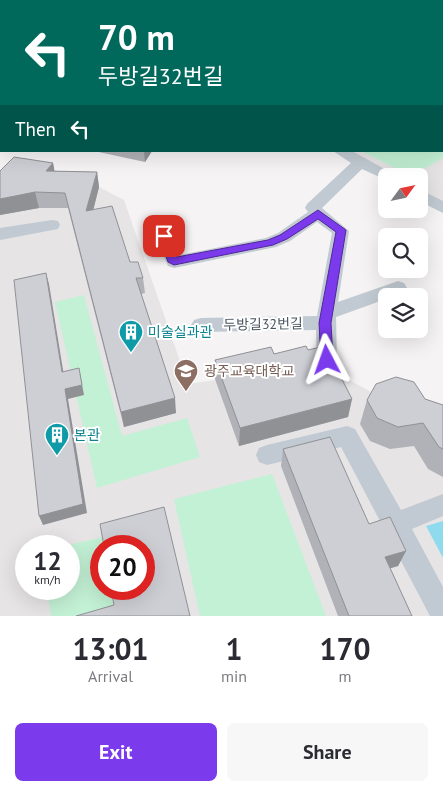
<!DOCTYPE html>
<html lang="en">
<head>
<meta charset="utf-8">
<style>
  body { margin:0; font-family:"PT Sans","Noto Sans KR",sans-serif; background:#f7f7f7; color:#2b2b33; height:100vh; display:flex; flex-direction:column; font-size:19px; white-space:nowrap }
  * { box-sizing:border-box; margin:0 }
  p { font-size:16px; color:#7c7c81 }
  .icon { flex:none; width:28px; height:28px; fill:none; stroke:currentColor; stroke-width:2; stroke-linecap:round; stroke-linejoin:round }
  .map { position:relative; height:616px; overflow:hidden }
  .details { display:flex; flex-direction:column; background:#fff; flex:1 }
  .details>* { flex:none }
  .top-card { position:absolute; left:0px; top:0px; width:444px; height:152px; box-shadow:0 5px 20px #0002; background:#00695c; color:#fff; overflow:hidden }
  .needle { width:32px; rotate:57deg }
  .controls { position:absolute; left:378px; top:168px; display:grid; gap:10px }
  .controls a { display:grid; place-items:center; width:50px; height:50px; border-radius:8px; background:#fff; box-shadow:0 5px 20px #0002; font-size:25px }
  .speed { position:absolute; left:15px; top:535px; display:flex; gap:10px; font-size:25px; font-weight:700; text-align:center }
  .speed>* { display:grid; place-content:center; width:65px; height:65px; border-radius:50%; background:#fff; box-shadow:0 5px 20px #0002; line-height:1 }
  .speed small { font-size:12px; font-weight:400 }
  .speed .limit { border:8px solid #d22; background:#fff; color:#111 }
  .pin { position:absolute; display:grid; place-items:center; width:42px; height:42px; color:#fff; margin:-21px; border-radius:10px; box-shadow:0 2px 8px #0006 }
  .me { position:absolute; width:55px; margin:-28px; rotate:356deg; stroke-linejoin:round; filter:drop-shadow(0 0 4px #0008) }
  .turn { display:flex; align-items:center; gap:18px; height:105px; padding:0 15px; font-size:22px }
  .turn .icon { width:65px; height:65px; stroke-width:2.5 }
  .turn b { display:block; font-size:35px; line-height:42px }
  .then { display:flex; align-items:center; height:48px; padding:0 15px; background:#0003; gap:10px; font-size:19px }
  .eta { display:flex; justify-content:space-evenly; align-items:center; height:85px; text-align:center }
  .eta b { font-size:30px; font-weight:700; line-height:35px }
  .button { display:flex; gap:10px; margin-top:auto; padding:10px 15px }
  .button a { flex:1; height:58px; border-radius:8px; background:#7c3aed; color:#fff; font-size:20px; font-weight:700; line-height:58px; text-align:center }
  .button a+a { background:#f7f7f7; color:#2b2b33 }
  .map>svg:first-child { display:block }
</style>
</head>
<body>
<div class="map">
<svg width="443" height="616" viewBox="0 0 443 616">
  <rect width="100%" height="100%" fill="#f5f3f3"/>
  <path fill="#e6e4e5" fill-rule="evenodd" d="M300,0H443V202L419,189V176H394L347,151H442V1Z
    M99,187L124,200L188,384L321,365L388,401L443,416V616H0V193ZM26,546H69V589H26ZM101,546H144V589H101Z"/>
  <path fill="#c3f1d5" d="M443,143V158L411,176L361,151H442Z
    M84,295L122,436L187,418L200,457L97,488L55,302Z
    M272,474L326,616H200L174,499Z
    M104,537L106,546H101V589H113L118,616H51L47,589H69V546H63Z"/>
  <path fill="#90daee" d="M443,521V558L426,526Z"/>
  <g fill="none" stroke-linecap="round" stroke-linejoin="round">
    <path stroke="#7ad0a6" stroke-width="2" stroke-dasharray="2.5 2" stroke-linecap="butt" d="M150,0L160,1
      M392,1L395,0"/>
    <path fill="#c1cad2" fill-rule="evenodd" d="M6,0H20V1H6Z
      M288,0H301V1H288Z
      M0,5H1V12H0Z
      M443,43V51H442V44Z
      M0,44H1V52H0Z
      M333,151H352L392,173L395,176H386V180L362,169L322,208L349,231L338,302L398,281L404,283L407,288L404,293L394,296H386V299L336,317L337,360L334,366L327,368L320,366L317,360L316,330L201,332L194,330L191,325L194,320L201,318L317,316L332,233L317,222L290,241L276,247L174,268L168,266L157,241L150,239L148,235L150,231L156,229L170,232L180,255L266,238L278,233L308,212L305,208L307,204L351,163Z
      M419,189L443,201V213L419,201Z
      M52,220L58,221L60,225L58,229L0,240V228Z
      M347,426L355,429L401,510L443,494V516L412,529L443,587V616H430L341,447L267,465L259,462L256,455L259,448L267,445Z"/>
  </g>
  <path fill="#b0b2b7" d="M312,0H369L368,1H314Z
    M442,57H443V91L442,90Z
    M443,100V125L442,124Z
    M94,151H152L145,162Z
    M53,163L54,171L97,172L99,187L93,210L130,262L143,278L145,293L141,294L176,413L124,427L68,208H39L0,215V171Z
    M308,350L352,399L348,417L239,446L215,379V360Z
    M425,399L443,405V477L428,469L414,446L390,449L370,441L360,424L367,400Z
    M283,449L369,524L406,551L398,566L390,568L412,616H338L281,466Z"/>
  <path fill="#909195" d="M345,0H369L368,1H345Z
    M144,151H152L145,162Z
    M53,163L56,178L46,171Z
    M97,172L99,187L89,227L86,211Z
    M35,192L39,208L0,215V199Z
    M46,273L49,284L65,382L62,372Z
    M79,368L84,395L68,399L87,513L43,525L39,516L65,389Z
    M175,398L176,413L124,427L121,412Z
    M352,399L348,417L239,446L240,428Z
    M406,551L398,566L378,572L385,557Z"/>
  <path fill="#cdcfd5" stroke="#909195" d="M397,0H443V12L442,1H394Z
    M442,57H443V74H442Z
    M14,157L53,163L46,171L97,172L86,211L112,206L130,262H138L143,278H136L175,398L121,412L65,193L35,192L0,199V171Z
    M46,273L62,372L79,368L82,385L65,389L83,504L39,516L14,280Z
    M306,346L308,350L321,347L327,350L352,399L240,428L215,360L271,347L274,354Z
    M396,377L414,382L425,399L443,405V449L439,447L423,423L398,427L377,418L367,400L376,384Z
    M330,437L369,524L390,517L406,551L385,557L412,616H349L283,449Z
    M164,507L190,616H76L114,605L111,589H144V546H104L100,524Z"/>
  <path fill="#7c3aed" stroke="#51269a" d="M318,210L346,230L331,323L333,360L332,363H323L321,360L319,323L336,232L318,219L287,239L273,245L174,265L168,262L159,236L160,233H167L177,257L268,240L280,235Z"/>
  <defs>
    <symbol id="building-pin" viewBox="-11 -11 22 30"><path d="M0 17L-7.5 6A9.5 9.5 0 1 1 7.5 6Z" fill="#0f9aa8" stroke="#fff"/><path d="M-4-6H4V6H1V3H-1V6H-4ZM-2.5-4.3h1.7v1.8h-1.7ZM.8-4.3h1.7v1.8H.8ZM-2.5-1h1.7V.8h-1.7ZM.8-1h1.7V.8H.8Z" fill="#fff"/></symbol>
    <symbol id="university-pin" viewBox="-11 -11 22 30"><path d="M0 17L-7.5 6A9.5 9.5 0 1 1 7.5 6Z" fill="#8d6e63" stroke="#fff"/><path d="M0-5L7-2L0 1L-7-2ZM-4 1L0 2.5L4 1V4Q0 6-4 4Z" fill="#fff"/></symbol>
  </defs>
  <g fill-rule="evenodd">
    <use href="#building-pin" x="117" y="318" width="28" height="38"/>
    <use href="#university-pin" x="172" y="357" width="28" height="38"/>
    <use href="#building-pin" x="43" y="421" width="28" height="38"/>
  </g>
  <g text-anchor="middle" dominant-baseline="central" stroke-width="4" stroke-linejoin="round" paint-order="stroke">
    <g font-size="14" fill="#4a5661" stroke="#fff">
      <text transform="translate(263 324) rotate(-1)">두방길32번길</text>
    </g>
    <g font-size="14" fill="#0d838f" stroke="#fff" text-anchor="start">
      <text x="148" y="332">미술실과관</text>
      <text x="74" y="435">본관</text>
    </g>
    <g font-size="14" fill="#785e54" stroke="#fff" text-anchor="start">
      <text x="204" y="371">광주교육대학교</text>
    </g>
  </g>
</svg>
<div class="controls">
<a><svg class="needle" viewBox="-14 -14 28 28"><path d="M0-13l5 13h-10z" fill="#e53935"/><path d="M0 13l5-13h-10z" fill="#7c7c81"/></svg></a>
<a><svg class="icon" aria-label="search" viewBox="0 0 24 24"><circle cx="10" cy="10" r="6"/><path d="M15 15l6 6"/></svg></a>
<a><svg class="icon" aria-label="layers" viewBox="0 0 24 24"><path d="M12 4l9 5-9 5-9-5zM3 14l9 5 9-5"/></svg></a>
</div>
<div class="speed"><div>12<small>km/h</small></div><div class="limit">20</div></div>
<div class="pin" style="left:164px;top:236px;background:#d93025"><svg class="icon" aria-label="arrive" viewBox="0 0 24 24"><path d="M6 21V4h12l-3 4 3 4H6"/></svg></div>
<svg class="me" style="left:327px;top:360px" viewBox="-20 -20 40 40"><path d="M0-17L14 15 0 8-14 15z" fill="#7c3aed" stroke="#fff" stroke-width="4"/></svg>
<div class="top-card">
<div class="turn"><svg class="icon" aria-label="left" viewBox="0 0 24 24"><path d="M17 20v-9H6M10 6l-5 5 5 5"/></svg><div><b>70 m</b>두방길32번길</div></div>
<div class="then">Then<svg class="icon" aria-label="left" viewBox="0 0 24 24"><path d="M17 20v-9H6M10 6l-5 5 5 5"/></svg></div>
</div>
</div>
<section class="details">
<div class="eta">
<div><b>13:01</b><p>Arrival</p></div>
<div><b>1</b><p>min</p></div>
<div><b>170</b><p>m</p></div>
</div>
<div class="button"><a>Exit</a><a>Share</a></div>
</section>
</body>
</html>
